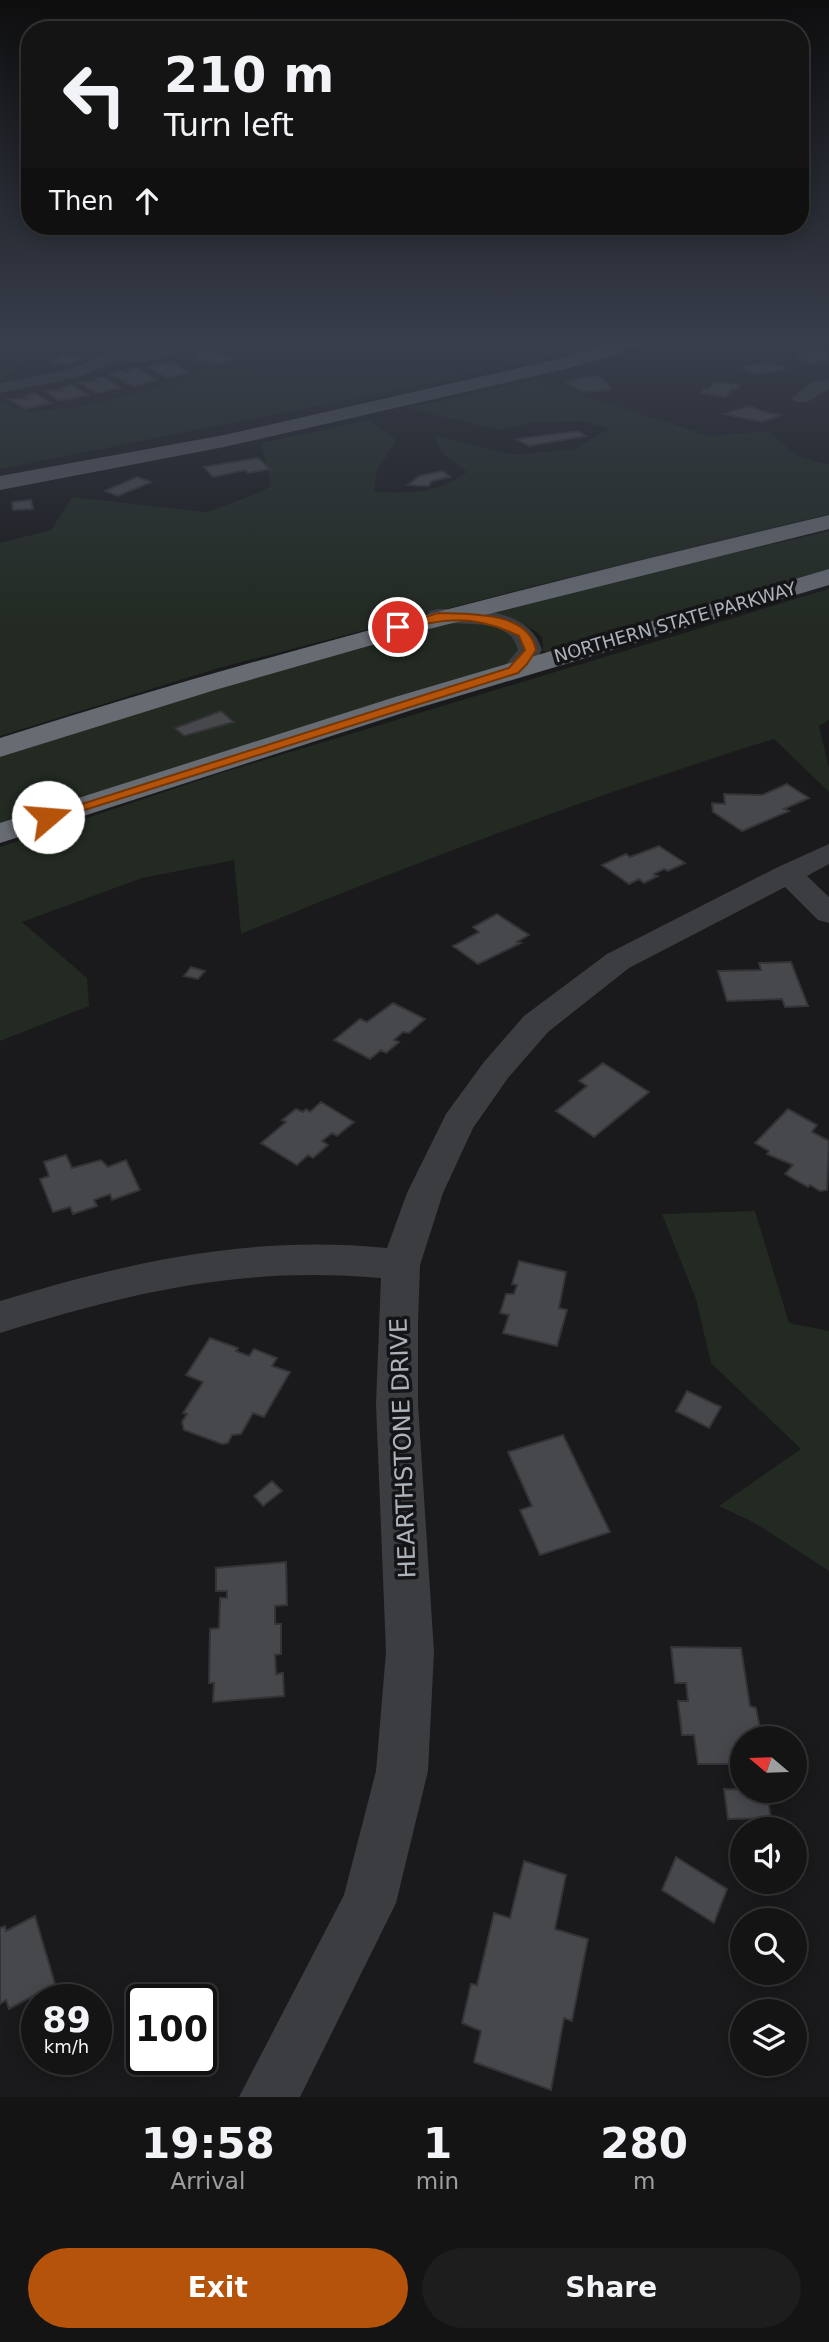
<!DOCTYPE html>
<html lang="en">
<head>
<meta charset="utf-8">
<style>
  body { margin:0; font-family:"DejaVu Sans",sans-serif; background:#1d1d1e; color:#f1f3f6; height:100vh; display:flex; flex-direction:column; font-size:26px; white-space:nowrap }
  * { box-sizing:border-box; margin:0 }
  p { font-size:23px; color:#9d9ea0 }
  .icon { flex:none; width:38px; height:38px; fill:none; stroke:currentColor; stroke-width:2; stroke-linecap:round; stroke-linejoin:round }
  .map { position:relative; height:2097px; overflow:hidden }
  .details { display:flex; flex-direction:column; background:#141415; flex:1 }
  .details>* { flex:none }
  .hud { position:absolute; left:21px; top:21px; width:788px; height:214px; border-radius:28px; box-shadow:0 4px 18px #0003,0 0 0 2px #333334; background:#141415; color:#f1f3f6; overflow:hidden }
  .needle { width:46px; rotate:289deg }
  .fabs { position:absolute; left:730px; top:1726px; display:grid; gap:14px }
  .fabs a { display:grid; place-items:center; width:77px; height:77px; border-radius:50%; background:#141415; box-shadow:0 4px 18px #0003,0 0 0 2px #333334; font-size:35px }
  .speed { position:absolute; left:21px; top:1984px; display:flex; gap:14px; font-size:35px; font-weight:700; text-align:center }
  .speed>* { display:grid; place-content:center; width:91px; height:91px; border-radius:50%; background:#141415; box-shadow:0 4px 18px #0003,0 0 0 2px #333334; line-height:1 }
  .speed small { font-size:18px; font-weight:400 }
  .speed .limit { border:4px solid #111; border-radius:10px; background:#fff; color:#111 }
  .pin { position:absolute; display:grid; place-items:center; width:60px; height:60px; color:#fff; margin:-30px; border:4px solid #fff; border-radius:50%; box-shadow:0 2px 7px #0007 }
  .me { position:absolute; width:77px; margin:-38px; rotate:72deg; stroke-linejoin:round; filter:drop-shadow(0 0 5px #0008) }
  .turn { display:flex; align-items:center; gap:24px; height:147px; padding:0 28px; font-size:32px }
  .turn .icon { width:91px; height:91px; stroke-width:2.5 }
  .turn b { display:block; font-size:49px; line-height:60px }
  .then { display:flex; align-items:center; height:66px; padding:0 28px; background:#0003; gap:14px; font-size:26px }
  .eta { display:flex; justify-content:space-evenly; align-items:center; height:119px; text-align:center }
  .eta b { font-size:42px; font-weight:800; line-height:49px }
  .action { display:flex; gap:14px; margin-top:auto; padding:14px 28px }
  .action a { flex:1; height:80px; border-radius:42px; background:#b45309; color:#fff; font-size:28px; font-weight:800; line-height:80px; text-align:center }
  .action a+a { background:#1d1d1e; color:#f1f3f6 }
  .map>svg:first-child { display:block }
</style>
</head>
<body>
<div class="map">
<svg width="829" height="2097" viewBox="0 0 829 2097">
  <rect width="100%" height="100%" fill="#1a1a1c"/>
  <path fill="#222a22" d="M0,338H41C30,358 21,370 0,380Z
    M256,338H613L551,356L393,391L0,469V402L29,412L82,406L183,382L196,366C218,359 254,374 256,338Z
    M536,380L710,436L768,431L797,456L829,465V514L538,585L219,668L0,736V543L51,530L72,497L207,512L264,491L271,484L261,443L369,420L397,440L377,470L374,492C413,493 435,495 467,472L442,453L434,435L514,455L574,449L609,429L582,421L530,423L499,430L407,408Z
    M829,531V571L547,652L543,651L542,637C525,621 503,617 480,612Z
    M829,589V720L819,726L829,768V792L774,739C593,795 416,862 241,934L234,860L142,878L22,922L87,978L89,1006L0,1041V847L221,773Z
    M463,620L503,626L523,643L510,664L0,828V757L309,659Z
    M755,1211L789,1323L829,1331V1571L755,1523L719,1506L801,1449L711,1363L696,1299L662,1214Z"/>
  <path fill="#47484c" stroke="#343438" stroke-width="2" d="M74,341H104L101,346L89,348H99L98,351L69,350Z
    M199,350L231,355L235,356L222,364L185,358L195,355Z
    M812,351L829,354V361L809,363L795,356Z
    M64,354L87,357L68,365L50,363Z
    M172,362L190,373L167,378L147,367Z
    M768,362L787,369L756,374L741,368Z
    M137,368L157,380L134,386L110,374L121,371L126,374L130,372L127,370Z
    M595,375L608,383H605L611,387L609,390L582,392L566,382Z
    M104,377L121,388L96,393L80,383L98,381L94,379Z
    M715,382L740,385L737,389H732L726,397L701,393L704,389L708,390Z
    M72,385L88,395L60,401L45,391L62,390L61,388Z
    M35,393L51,403L25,409L9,399H30L24,396Z
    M749,406L768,413L781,415L762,422L724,414Z
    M578,431L586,436L529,446L516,439Z
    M258,458L270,469L248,473L245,470L213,477L204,467Z
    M443,471L450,477L432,481L428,486L408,485L419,476Z
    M137,477L151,482L118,496L105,491Z
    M31,500L33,509L13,510L12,502Z
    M221,711L234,722L184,736L175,728Z
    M787,784L809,798L784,809L789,811L742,831L713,812L712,803L725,804L724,794L762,795Z
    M659,846L685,863L668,871L664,869L654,874L658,876L644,883L639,879L629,884L602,865L626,854L630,857Z
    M497,914L529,935L517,942L521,943L478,964L453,946L479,932L473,927Z
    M791,962L808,1006L785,1007L782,999L727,1001L718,971L761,970L759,963Z
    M191,967L205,971L198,979L184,976Z
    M393,1003L425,1019L409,1033L403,1032L394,1040L399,1042L386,1053L381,1050L370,1059L334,1040L360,1019L367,1022Z
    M603,1063L649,1092L594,1137L556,1111L587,1086L579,1081Z
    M321,1102L354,1122L337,1136L332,1133L322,1141L328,1145L313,1158L308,1155L297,1165L261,1143L286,1122L282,1120L296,1109L303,1112L306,1109L310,1112Z
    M788,1109L817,1125L812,1132L829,1141L827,1190L820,1191L810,1185L808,1187L785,1174L793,1165L767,1154L769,1151L755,1143Z
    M66,1155L72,1168L101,1160L108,1167L126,1160L140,1190L112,1200L110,1194L94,1200L97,1206L73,1214L70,1207L53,1212L40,1179L49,1176L44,1162Z
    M519,1261L566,1272L559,1308L567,1310L557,1346L503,1333L509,1315L500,1313L506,1294H514L517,1285L512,1284Z
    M210,1338L238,1348L236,1351L249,1356L254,1349L277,1358L272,1366L290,1372L264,1417L253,1413L241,1434L232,1435L228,1443L222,1444L184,1430L182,1422L187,1414L183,1413L203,1382L186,1375Z
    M687,1391L721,1407L709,1428L676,1411Z
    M563,1435L610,1532L540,1555L520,1510L532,1506L508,1452Z
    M272,1481L282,1491L263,1506L254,1496Z
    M286,1562L287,1605L275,1606V1624H281V1654L275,1655L276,1674L283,1673L284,1696L213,1702L214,1683H209L210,1629L219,1628L220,1598H227V1591H216V1568Z
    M671,1647L741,1648L750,1706L756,1708L762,1738H742V1764H698L694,1735H682L678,1701H688L686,1683H675Z
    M724,1789L766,1790L771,1818L728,1819Z
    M676,1857L727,1889L714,1923L662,1890Z
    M524,1861L566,1875L555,1929L588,1939L572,2021L564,2018L551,2090L474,2062L481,2031L462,2023L471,1984L477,1985L494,1913L510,1918Z
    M35,1916L55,1984L9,2009L6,2000L0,2004V1928L5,1926L6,1931Z"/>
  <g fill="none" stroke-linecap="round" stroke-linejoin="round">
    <path fill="#3b3d41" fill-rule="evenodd" d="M126,338H143L130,352L152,351L167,342L164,338H180L183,343L175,352L161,358L140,362L117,361L79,377L0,393V383C45,374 92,370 126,338Z
      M829,379V389L807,402H795L792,398L812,382Z
      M438,609C474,609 530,608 542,650C533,665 524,680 505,675L501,670L518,650C509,614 457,628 430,621L427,616L430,611Z
      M829,844V864L807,876L829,897V923L818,920L785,887L629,968L548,1032L508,1078L473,1128L443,1193L420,1265L418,1322V1404L434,1652L428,1771L396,1903L300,2097H239L344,1895L376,1771L386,1652L376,1404L381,1278C240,1266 133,1292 0,1333V1301C133,1261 248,1235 387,1248L407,1193L446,1114L484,1062L524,1016L607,954L778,867Z"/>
    <path fill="#575a60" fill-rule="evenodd" d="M626,338H650L647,342L613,356L561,370L224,447L0,490V476L224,435L558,359Z"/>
    <path fill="#676b72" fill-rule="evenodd" d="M829,515V529L421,631L215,690L0,757V738C273,651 550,581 829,515Z
      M829,569V585L415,709L0,843V823L395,697Z"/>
  </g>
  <linearGradient id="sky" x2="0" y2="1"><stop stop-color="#0e0e0f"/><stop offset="0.54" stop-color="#383e4b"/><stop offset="1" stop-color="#383e4b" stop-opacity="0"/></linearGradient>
  <rect width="829" height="631" fill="url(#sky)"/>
  <path fill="#b45309" stroke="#753606" stroke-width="2" d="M438,613C469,614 529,611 536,650L527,664L518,673L53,820H43L41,817L509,668L525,650L519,636C474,614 445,618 398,630L392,627Z"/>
  <g text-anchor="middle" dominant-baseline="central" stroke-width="7" stroke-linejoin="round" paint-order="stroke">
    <g font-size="18" fill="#adb3bb" stroke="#151517">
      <text transform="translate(675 622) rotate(-16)">NORTHERN STATE PARKWAY</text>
    </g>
    <g font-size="24" fill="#adb3bb" stroke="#151517">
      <text transform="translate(403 1448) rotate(-92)">HEARTHSTONE DRIVE</text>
    </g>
  </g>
</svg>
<div class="fabs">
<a><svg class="needle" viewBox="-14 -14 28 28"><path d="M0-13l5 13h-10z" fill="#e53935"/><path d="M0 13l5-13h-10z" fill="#9d9ea0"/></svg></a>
<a><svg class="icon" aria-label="sound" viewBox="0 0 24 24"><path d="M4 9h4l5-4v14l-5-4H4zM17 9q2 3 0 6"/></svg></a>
<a><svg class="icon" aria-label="search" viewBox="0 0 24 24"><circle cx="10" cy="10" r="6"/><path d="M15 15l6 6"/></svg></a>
<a><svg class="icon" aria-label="layers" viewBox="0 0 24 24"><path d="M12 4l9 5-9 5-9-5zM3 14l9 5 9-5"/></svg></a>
</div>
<div class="speed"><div>89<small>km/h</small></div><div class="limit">100</div></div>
<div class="pin" style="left:398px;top:627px;background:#d93025"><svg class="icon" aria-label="arrive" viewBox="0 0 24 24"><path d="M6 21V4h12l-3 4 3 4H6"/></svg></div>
<svg class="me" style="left:48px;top:817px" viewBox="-20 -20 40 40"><circle r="19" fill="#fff"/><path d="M0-13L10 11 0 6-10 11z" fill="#b45309"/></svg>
<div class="hud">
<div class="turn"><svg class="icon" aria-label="left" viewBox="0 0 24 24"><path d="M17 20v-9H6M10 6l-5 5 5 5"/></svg><div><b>210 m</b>Turn left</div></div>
<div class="then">Then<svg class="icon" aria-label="ahead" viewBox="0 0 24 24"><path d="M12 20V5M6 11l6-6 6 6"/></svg></div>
</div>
</div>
<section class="details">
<div class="eta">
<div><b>19:58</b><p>Arrival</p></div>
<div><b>1</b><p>min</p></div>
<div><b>280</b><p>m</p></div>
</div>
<div class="action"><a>Exit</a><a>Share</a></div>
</section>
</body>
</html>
